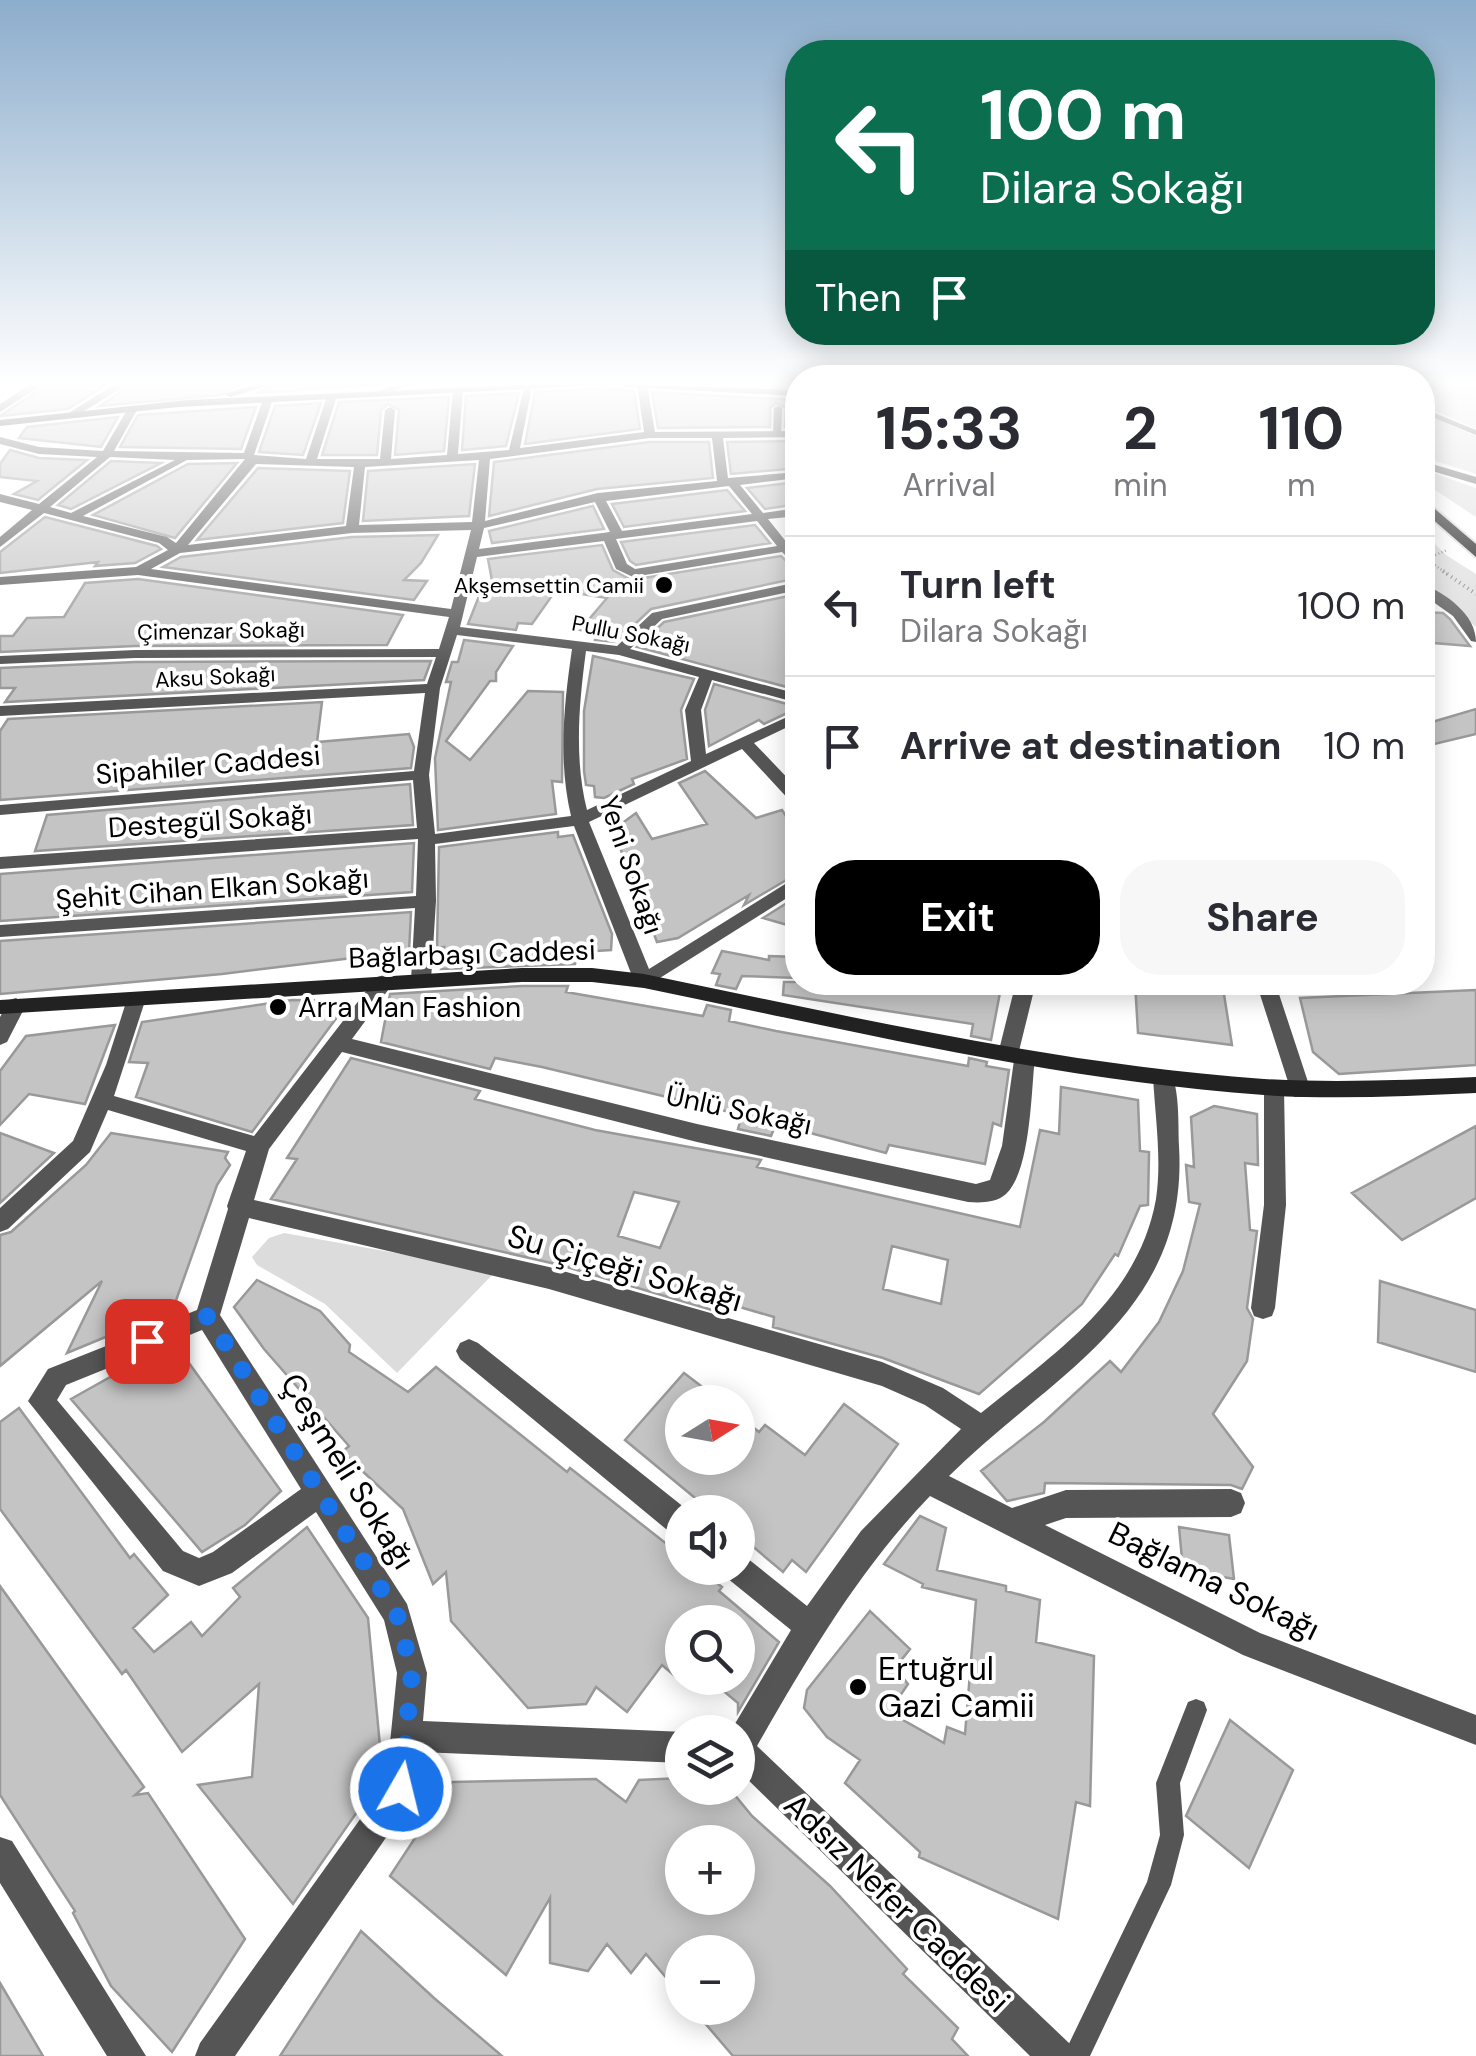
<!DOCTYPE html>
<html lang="en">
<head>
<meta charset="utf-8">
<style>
  body { margin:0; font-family:"DM Sans",sans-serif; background:#f7f7f7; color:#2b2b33; height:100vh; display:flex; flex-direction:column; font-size:38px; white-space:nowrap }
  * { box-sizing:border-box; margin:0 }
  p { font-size:32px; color:#7c7c81 }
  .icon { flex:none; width:55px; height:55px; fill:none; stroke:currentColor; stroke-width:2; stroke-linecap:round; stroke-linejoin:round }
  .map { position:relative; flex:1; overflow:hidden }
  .details { position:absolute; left:785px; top:365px; width:650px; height:630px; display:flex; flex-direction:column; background:#fff; border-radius:40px; box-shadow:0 5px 25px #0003 }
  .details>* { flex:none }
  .guide { position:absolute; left:785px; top:40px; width:650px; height:305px; border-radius:40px; box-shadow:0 5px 25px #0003; background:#0b6e4f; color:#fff; overflow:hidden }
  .needle { width:65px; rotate:79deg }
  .fabs { position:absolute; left:665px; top:1385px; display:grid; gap:20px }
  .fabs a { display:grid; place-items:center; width:90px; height:90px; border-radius:50%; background:#fff; box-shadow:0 5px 25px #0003; font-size:50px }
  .pin { position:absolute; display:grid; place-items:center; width:85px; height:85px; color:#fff; margin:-42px; border-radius:20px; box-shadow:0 5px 15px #0006 }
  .me { position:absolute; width:110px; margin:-55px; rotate:8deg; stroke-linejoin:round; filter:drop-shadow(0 0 8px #0008) }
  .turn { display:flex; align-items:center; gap:35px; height:210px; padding:0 30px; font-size:45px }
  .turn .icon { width:130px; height:130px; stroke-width:2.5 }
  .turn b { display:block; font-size:70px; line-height:85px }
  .then { display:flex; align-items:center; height:95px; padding:0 30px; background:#0003; gap:20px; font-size:38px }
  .eta { display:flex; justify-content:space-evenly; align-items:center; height:170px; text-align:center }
  .eta b { font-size:60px; font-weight:700; line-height:70px }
  .primary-button { display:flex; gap:20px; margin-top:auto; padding:20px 30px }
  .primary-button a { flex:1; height:115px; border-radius:40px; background:#000; color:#fff; font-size:40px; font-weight:700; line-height:115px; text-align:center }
  .primary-button a+a { background:#f7f7f7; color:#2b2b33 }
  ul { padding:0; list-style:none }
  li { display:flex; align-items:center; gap:30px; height:140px; padding:0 30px; border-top:2px solid #e1e1e2 }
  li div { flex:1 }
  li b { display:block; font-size:38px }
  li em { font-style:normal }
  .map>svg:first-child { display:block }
</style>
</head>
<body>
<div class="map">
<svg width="1476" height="2056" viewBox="0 0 1476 2056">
  <rect width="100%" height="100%" fill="#fff"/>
  <path fill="#dcdcdc" d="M1423,384H1476V429L1423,405Z
    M1422,413L1476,436V474L1423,457Z
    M1422,469L1476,488V517L1423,482Z
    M1422,531L1446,555L1476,574V627L1423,584Z
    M284,1233L496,1271L397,1373L325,1304L257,1265L252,1257L269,1238Z"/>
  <path fill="#c4c4c4" stroke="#999" stroke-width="2.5" fill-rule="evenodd" d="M48,384H107L68,409L0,416Z
    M132,384H242L221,395L100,406Z
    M278,384H384L256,393Z
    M606,388L634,391L640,429L525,444L535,392Z
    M652,392L798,400V427H785L786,408L776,403L770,408V427L658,428Z
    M519,393L506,446L462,450L466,396Z
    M449,397L444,451L395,455L399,410L388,404L381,410L377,455H322L339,402Z
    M321,403L303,455L259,452L275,406Z
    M256,407L241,449L120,447L138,415Z
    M118,417L101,447L19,438L27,427Z
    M798,441V468L731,474L727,442Z
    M650,442H709L713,478L597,489L489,516L494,462Z
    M10,450L39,458L87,460L38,500L14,494L37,481L0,477V464Z
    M111,461L161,463L71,509L58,505Z
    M237,463L175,538L93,515L188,464Z
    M475,464L469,516L363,521L368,471Z
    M258,468L350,471L343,523L197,540Z
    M798,482V504L765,509L747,488Z
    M727,490L745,511L624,527L612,504Z
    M593,506L604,529L492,543L489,531Z
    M45,517L157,546L161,549L135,563L95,566L98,562L0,573V552Z
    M755,525L770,543L636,565L630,561L621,542Z
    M438,535L421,563L404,580L427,581L414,600L163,567L181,557L352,537Z
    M602,545L613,570L631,580L781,556L798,572V578L651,609L616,642L595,640L596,633L580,630L607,598L556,590L532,624L518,623L516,630L468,624L483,586H493L488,559Z
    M138,579L403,615L387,645L135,646L0,652V636H13L27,618L64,617L85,583Z
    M798,594V690L637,647L664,622Z
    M1422,612L1443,613L1450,619L1470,646L1422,642Z
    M464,640L513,646L496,672V681H490L446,741L470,760L528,691L563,692L562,782L552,781L556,814L438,830L435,758L451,682H446L452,662H458Z
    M593,656L694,679L681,710L687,759L632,779L634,784L604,798L595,797L594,786L586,785L584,771V711Z
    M431,661L424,680L5,702L15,688H0V668L135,662Z
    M714,684L798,707V708L764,724L759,720L709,746L705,710Z
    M322,702L317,742L409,734L414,747L411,768L0,800V731L8,719Z
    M1476,709V734L1422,747V725Z
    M705,771L756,818L782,810L798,834V873L744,905L749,895L678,938L657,942L613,830L636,813L652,839L707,824L679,783Z
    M410,784L413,825L35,851L47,815Z
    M558,832V837L573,835L612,934L611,950L579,952L575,964L441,969L444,947L437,948L439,847Z
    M414,843L412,892L0,921V874Z
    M798,896V928L763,918Z
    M411,912L409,951L398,952L399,944L393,953L222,974L0,994V941Z
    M722,951L769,960V956L798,957V978L742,976L736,989L716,985L720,974L712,973Z
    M784,982H1002L991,1040L971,1036L973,1024L783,995Z
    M1135,982L1223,988L1232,1045L1138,1033Z
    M522,986H568L566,992L703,1016L707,1005L731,1010L729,1021L776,1031L968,1066L969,1058L987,1062L986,1066L1009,1070L1001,1126L993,1123L985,1164L889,1145L886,1153L776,1124L771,1136L738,1129L742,1115L542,1067L495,1058L490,1069L381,1042L390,994Z
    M1476,990V1065L1339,1074L1313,1052L1300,998Z
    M292,1000L349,1001L252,1132L136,1097L148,1063L129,1062L142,1022Z
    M115,1025L85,1104L29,1094L0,1125V1071L26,1036Z
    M351,1058L480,1091L475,1099L595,1130L761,1160L757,1167L1020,1227L1040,1130L1059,1134L1061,1087L1138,1100L1140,1151L1149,1152L1148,1205L1140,1206L1118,1256L1115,1254L1082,1304L979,1394L883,1358L773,1327L774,1317L726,1303L722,1313L560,1265L271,1199L297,1159L287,1158ZM634,1192L679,1202L660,1248L618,1236ZM892,1246L948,1260L941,1304L883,1289Z
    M1214,1106L1257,1114L1258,1165L1245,1163L1250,1230L1257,1231L1247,1308L1253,1319L1247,1361L1213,1414L1253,1467L1242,1489L1231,1485L1045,1483L1044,1493L1007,1501L981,1471L1044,1422L1110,1361L1121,1372L1159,1322L1183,1271L1200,1204L1189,1202L1186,1165L1194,1167L1191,1117Z
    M1476,1126V1198L1402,1240L1352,1193Z
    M0,1133L54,1153L0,1203Z
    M111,1133L228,1152L225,1158L230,1165L217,1185L173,1309L67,1353L102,1281L0,1366V1235L11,1232L86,1165Z
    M257,1280L320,1311L350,1345L349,1352L408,1392L436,1367L567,1472L570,1468L682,1556V1568H697L722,1587L719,1591L779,1642L738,1712V1703L708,1678H738V1622H682V1682L662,1665L627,1712L596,1687L586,1704L528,1708L451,1621L446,1572L433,1584L403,1509L342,1452L349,1446L264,1349L234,1307Z
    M1380,1281L1476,1310V1372L1378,1342Z
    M176,1345L281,1491L245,1525L202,1552L71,1399L146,1357Z
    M684,1373L722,1402H682V1458H738V1415L759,1432L765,1425L805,1455L844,1404L898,1444L806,1572L792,1560L783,1572L738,1534V1512H712L625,1440Z
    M19,1408L130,1558L134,1554L168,1595L133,1628L154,1652L191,1622L202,1636L240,1597L233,1588L307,1527L368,1618L380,1746L357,1812L293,1904L198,1785L252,1777L259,1684L182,1752L126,1670L122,1674L0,1509V1422Z
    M920,1516L946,1528L937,1570L1006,1586V1591L1040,1600L1036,1642L1094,1656L1090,1806L1076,1802L1058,1919L919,1857L920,1852L845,1783L860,1760L827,1737L804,1708L807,1690L870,1611L910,1649L895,1668L908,1684L889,1712L944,1743L947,1727L965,1734L976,1600L922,1587L923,1584L884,1564Z
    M1179,1527L1229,1535L1234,1579L1183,1570Z
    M0,1586L144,1787L135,1795L148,1793L245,1939L172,2052L111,1986L73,1913L75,1911L0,1795Z
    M1230,1720L1293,1770L1249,1868L1186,1816Z
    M682,1778V1788H729L752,1816L830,1886L907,1969L903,1974L958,2028L952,2039L968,2056H733L692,2008H738V1952H682V1996L646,1954L631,1973L607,1944L588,1971L550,1963V1898L506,1975L390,1876L452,1782L596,1779L626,1802L639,1780ZM682,1842H738V1898H682Z
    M361,1931L434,1998L502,2056H280Z
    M0,1983L43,2056H0Z"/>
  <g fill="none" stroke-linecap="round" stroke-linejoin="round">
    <defs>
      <path id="primary" d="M1422,498L1476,544V557L1422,510Z"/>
    </defs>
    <use href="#primary" stroke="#dbdbdb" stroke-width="4"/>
    <path stroke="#777" stroke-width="2.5" stroke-dasharray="1 2.5" stroke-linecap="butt" d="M1447,574L1432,563L1433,556L1447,550"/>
    <path stroke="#777" stroke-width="4" stroke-dasharray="1 4" stroke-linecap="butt" d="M1443,571L1476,594"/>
    <path fill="#555" fill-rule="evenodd" d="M778,406L782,408L781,434L777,436L773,434L774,408Z
      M1422,408L1476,430V435L1422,413Z
      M1196,1699L1204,1702L1207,1710L1180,1783L1184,1835L1171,1885L1090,2056H1063L1147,1882L1160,1835L1156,1783L1188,1702Z"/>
    <path fill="#555" fill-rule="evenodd" d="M31,384H44L0,412V404Z
      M115,384H128L73,418L64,416Z
      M395,384H411L378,397L369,395Z
      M525,384L532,387L520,448L644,432L637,384L647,385L655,432L798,431V437L723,438L728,478L798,472V478L740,485L763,513L798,508V516L768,519L788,544L798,542V550H794L798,555V568L782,552L633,577L616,569L604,541L477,557L460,627L617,646L652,613L798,582V590L662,619L630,649L798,694V703L712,680L701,710L706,754L798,712V722L754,743L798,789V804L792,803L742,749L589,822L649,969L798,876V891L644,988L634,981L574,826L435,844L436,901L431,980L421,987L411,980L415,908L0,937V925L416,896L418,839L0,869V857L417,828L413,780L0,815V805L414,771L425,693L0,716V706L427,684L436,657L135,658L0,664V656L135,650L439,649L449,617L138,575L0,585V577L136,567L168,550L159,543L44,513L0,547V537L32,510L0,502V494L39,504L97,457L39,454L0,444V437L39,447L103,451L127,410L132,407L137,410L114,451L244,453L262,402L267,399L272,402L254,455L306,459L326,399L331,396L336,399L317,459H380L385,410L390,407L395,410L391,459L447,455L453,390L458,387L463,390L458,454L509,450ZM650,438H712L717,481L598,493L485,521L490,459ZM110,457L175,460L71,513L50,507ZM245,459L176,543L167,537L83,516L187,460ZM479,460L472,522L359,525L365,467ZM256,464L354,467L346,526L188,545ZM729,486L752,514L622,531L606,501ZM595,502L610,532L479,549L484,528ZM757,521L777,546L635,569L627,564L616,539ZM471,530L451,609L151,569L180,553L352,533ZM457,635L572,649C564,704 558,761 571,816L435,834L429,775L440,688ZM586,651L619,655L699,677L685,710L691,761L587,810C574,759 579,703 586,651Z
      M1422,461L1476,477V484L1422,468Z
      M1422,583C1446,594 1476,614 1476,642L1471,641L1453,616L1422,594Z
      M384,975L394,982L352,1039L697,1124L976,1184L990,1180L1002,1146L1014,1060L1001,1059L998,1054L1016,982H1036L1019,1051L1032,1052L1035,1057C1031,1091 1031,1170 1006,1194C996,1203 980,1203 968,1202L697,1142L342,1052L269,1149L254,1200L549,1267L882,1362L943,1388L981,1413C1055,1353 1138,1299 1156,1199C1162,1159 1155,1116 1153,1076L1156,1070H1170C1180,1091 1178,1123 1179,1146C1189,1314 1052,1374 949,1476L1012,1508L1066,1490L1231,1489L1241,1493L1245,1503L1241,1513L1231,1517L1066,1518L1045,1525L1260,1633L1476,1715V1745L1243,1655L930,1496C859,1570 808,1657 757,1746L1069,2043L1074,2056H1030L738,1770V1732H730L791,1630L727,1578L723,1568H738V1554L747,1558L807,1606L861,1531L961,1429L925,1405L882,1386L549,1289L249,1218L220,1315L407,1604L427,1673L423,1721L685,1732L682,1763L420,1752L417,1789L412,1800L235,2056H195L200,2043L386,1783L397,1673L384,1620L316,1512L232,1573L199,1586L163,1571L28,1401L48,1369L197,1310L228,1209L227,1206L246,1151L108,1110L90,1152L8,1229L0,1232V1208L73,1141L106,1065L129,993H143L146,998L114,1096L254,1136L377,977ZM202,1330L301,1489L213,1552L199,1558L183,1551L57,1400L66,1385Z
      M1256,982H1275L1311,1091L1308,1097H1294L1291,1091Z
      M16,998L26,1005L7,1042L0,1045V1017L9,1000Z
      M1274,1080L1281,1082L1284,1088L1286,1205L1275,1308L1272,1316L1263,1319L1254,1316L1251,1308L1264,1205V1088L1267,1082Z
      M469,1339L478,1343L690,1512H682V1538L672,1534L460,1359L456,1351L460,1343Z
      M0,1837L12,1841L146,2056H107L0,1883Z"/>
    <path fill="#222" fill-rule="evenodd" d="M255,384H274L230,397L225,394Z
      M538,384H619L178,407L0,426V420L187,400Z
      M621,384L798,390V396L626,387Z
      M522,968H592L644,974C849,1016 1054,1064 1264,1079C1335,1083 1405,1080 1476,1077V1093C1405,1096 1335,1100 1264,1095C1054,1080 849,1030 644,988L592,982H522L0,1014V1000Z"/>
    <use href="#primary" fill="#000" fill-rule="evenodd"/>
  </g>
  <linearGradient id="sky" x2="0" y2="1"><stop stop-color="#8cadcc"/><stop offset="0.57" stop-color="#fff"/><stop offset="1" stop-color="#fff" stop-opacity="0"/></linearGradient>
  <rect width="1476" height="672" fill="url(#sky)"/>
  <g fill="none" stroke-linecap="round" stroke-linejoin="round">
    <path stroke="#1a73e8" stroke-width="18" stroke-dasharray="0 32.4" d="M147,1341L208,1316L397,1614L412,1672L401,1789"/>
  </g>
  <g fill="#000" stroke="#fff" stroke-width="4">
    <circle cx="664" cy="585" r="10"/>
    <circle cx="278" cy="1007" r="10"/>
    <circle cx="858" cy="1687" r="10"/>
  </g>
  <g text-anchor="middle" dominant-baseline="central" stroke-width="8" stroke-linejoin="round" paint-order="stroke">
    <g font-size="22" fill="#000" stroke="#fff" text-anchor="end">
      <text x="644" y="585">Akşemsettin Camii</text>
    </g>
    <g font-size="22" fill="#000" stroke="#fff">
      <text transform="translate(221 631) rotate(-1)">Çimenzar Sokağı</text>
      <text transform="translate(631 634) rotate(11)">Pullu Sokağı</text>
      <text transform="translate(215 677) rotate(-3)">Aksu Sokağı</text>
    </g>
    <g font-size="28" fill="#000" stroke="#fff">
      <text transform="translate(208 765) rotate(-5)">Sipahiler Caddesi</text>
      <text transform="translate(210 821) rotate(-4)">Destegül Sokağı</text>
      <text transform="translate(631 865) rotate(71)">Yeni Sokağı</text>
      <text transform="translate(212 889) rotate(-4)">Şehit Cihan Elkan Sokağı</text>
      <text transform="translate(472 954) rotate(-2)">Bağlarbaşı Caddesi</text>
      <text transform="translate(739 1110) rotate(12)">Ünlü Sokağı</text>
    </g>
    <g font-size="28" fill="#000" stroke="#fff" text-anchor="start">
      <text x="298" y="1007">Arra Man Fashion</text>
    </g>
    <g font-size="32" fill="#000" stroke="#fff">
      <text transform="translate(625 1268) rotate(16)">Su Çiçeği Sokağı</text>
      <text transform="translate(348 1471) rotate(58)">Çeşmeli Sokağı</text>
      <text transform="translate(1214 1581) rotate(26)">Bağlama Sokağı</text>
      <text transform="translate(897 1903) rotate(44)">Adsız Nefer Caddesi</text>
    </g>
    <g font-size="32" fill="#000" stroke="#fff" text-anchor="start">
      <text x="878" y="1669">Ertuğrul<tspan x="878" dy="37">Gazi Camii</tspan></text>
    </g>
  </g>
</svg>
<div class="fabs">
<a><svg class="needle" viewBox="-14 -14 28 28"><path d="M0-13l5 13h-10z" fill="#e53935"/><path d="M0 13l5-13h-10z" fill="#7c7c81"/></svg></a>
<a><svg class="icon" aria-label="sound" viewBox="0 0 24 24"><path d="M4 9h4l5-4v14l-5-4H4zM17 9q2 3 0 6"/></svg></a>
<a><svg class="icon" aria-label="search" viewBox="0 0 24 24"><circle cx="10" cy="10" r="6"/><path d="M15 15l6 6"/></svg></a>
<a><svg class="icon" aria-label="layers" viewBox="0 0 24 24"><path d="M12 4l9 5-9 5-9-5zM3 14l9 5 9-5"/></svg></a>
<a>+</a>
<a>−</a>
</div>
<div class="pin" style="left:147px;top:1341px;background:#d93025"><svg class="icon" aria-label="arrive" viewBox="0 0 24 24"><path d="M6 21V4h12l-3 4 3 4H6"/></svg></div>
<svg class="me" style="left:401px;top:1789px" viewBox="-20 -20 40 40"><circle r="17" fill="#1a73e8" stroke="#fff" stroke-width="3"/><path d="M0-11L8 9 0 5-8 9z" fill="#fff"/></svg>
<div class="guide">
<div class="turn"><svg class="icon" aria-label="left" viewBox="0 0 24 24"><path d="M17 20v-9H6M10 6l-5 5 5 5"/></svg><div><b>100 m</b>Dilara Sokağı</div></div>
<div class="then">Then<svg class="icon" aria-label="arrive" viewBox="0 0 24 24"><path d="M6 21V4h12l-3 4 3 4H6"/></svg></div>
</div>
<section class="details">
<div class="eta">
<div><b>15:33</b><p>Arrival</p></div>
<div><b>2</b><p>min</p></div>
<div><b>110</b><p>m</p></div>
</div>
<ul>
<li><svg class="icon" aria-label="left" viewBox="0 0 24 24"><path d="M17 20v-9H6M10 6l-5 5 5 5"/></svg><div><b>Turn left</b><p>Dilara Sokağı</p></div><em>100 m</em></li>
<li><svg class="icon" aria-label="arrive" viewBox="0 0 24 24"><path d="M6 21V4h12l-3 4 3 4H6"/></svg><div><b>Arrive at destination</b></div><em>10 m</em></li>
</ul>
<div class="primary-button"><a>Exit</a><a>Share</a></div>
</section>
</div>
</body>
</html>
